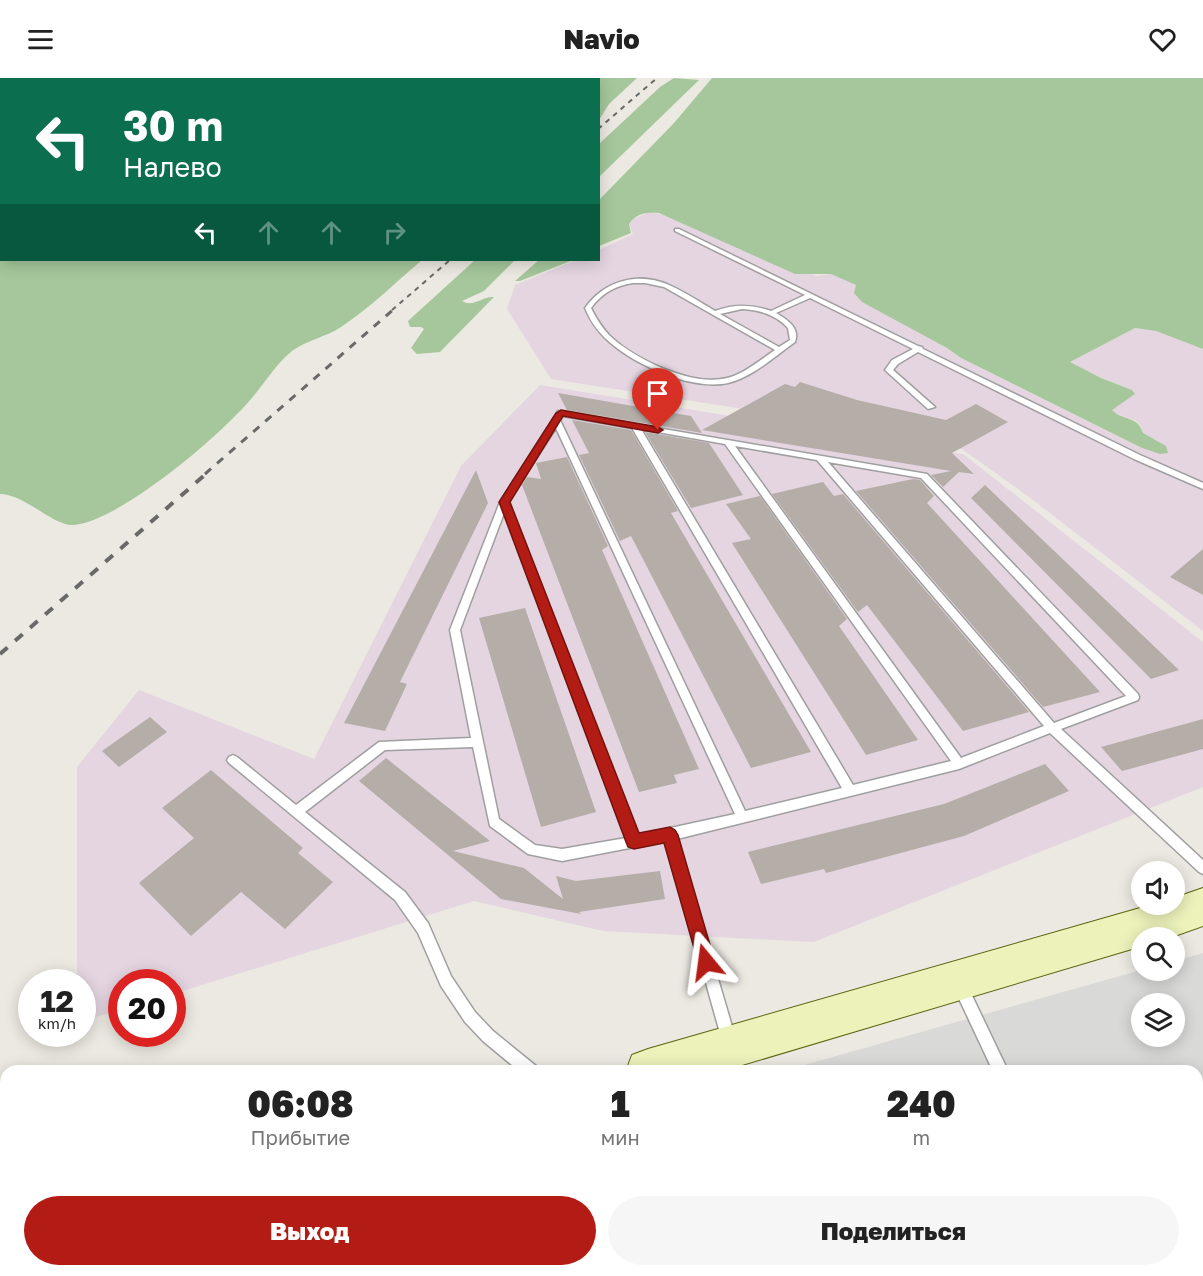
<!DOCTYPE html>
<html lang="ru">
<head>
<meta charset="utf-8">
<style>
  body { margin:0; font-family:"Golos Text",sans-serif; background:#f6f6f6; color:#222; height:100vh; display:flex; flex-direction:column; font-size:22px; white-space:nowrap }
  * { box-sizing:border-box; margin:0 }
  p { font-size:20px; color:#767676 }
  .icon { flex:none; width:33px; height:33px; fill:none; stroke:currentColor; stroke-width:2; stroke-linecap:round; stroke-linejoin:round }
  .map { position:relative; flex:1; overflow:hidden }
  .sheet { position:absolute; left:0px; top:987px; width:1203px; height:212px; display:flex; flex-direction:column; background:#fff; border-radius:18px 18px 0 0; box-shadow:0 3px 15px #0003 }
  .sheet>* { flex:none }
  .top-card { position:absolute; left:0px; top:0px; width:600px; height:183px; box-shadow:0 3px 15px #0003; background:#0b6e4f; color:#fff; overflow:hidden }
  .tools { position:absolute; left:1131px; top:783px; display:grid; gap:12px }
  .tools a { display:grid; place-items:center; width:54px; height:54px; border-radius:50%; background:#fff; box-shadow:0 3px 15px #0003; font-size:30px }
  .speed { position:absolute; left:18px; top:891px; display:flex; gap:12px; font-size:30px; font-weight:700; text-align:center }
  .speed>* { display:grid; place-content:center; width:78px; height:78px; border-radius:50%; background:#fff; box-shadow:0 3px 15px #0003; line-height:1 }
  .speed small { font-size:15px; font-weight:400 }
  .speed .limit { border:9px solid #d22; background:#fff; color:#111 }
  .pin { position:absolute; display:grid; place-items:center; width:51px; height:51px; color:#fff; margin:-62px -26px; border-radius:50% 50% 50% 0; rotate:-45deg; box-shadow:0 0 6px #0007 }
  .pin .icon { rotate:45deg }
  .me { position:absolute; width:66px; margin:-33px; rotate:344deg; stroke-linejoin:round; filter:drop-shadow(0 0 4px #0008) }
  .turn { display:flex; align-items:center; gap:21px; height:126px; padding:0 24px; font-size:27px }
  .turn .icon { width:78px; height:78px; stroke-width:2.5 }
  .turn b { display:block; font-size:42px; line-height:51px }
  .lanes { display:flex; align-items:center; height:57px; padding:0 24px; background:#0003; justify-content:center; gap:30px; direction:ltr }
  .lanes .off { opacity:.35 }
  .eta { display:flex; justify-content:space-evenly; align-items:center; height:102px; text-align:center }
  .eta b { font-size:36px; font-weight:800; line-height:42px }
  .cta { display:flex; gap:12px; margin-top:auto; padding:12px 24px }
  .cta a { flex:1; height:69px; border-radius:36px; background:#b31c14; color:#fff; font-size:24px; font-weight:800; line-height:69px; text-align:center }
  .cta a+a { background:#f6f6f6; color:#222 }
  header { display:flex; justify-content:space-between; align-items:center; height:78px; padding:0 24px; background:#fff; font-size:27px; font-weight:800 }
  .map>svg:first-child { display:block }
</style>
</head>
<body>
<header><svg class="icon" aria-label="menu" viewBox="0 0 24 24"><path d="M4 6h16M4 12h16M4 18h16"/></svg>Navio<svg class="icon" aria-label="heart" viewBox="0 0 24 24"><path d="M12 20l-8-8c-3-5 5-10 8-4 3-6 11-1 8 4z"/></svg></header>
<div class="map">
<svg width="1203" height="1198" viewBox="0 0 1203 1198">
  <rect width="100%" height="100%" fill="#ece9e2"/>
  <path fill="#d9d9d8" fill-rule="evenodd" d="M1203,875V1198H287L290,1192H1197V993H783L1141,892H1174L1175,883ZM1142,926H1174V958H1142Z"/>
  <path fill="#e4d5e1" d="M650,134L672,139L816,198L831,196L843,199L961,280L1142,370L1160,376L1165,368L1143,355L1141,348L1135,342L1114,335L1111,331L1135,316L1132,312L1101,300L1070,284L1135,250L1156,253L1203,271V553L1029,419L962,371L737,330L551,301L507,231L515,207L576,182H598L599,172L633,156L629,146L633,141Z
    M540,307L963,376L1203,564V709L814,864L603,853L474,823L173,916L172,904H122L121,931L83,943L82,904H77V689L139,612L314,681L461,388Z"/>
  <path fill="#a5c79b" d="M0,0H403L2,2L0,82Z
    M491,0H637L609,26L599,42L598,2L488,1Z
    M674,0L699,2L599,99V66L660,9Z
    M712,0H1203V271L1156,253L1135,250L1070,284L1101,300L1132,312L1135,316L1112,332C1122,343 1138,337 1143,355L1166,368L1168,375L1160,376L1142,370L961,280L947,270L862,224L854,215L856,207L831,196H795L659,135C647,134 636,135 629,146L631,155L599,168V122L674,45Z
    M0,92L2,182H422C396,204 370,230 341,249C326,259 307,262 292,273C275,287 265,305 251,321C221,357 120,443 74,447C54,449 25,416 0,416Z
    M475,182H515L484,213L462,223C473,230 482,218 494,219L440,274L417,276L411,270L424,251L421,249H410L408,243Z
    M539,182H573L520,203H515Z"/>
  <path fill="#b5aea8" d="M800,304L857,322L946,342L976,326L1008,344L952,375L974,396L959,394L943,409L931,397L951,393L702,352L785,306L795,309Z
    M558,315L691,338L702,355L567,332Z
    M572,342L631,352L678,433L671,435L811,674L751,690L631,458L620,463L579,377L589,375Z
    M645,354L709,365L743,417L691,430Z
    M567,379L608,468L602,472L699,691L674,697L677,705L639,714L522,407L527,399L541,401L536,385Z
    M476,392L488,425L400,604L407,606L385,653L344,645Z
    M913,401L920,402L934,418L927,425L1100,614L1043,629L856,413Z
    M823,404L834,418L843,416L1029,634L963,653L867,527L858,534L772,416Z
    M985,407L1179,592L1151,601L971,420Z
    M760,418L847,541L839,548L918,662L866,677L732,465L751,461L726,426Z
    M1203,471V517L1170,499Z
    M525,530L596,734L541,749L479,540Z
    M150,639L167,654L119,689L102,673Z
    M1203,641V671L1122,693L1101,669Z
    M386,680L490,763L453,773L524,790L563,821L556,798L576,803L660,793L665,821L579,834L581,836L501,821L359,703Z
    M1045,686L1069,713L964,758L826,795L824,791L761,806L748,774L944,726Z
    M211,692L303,770L298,775L333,804L285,851L241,814L191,858L139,805L194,760L162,730Z"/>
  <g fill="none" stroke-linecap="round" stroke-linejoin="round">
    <defs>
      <path id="service" d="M675,151H679L918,268L922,269L923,271L1140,377L1203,405V411L1134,381L918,274L898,286L893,292L935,329L928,331L885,292L892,282L913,271L810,220L776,235C788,242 800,250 795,264C775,278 753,299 728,305C691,313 632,286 605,260C596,251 590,242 585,230C604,203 638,193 669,207C685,214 700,224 715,233C734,226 751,226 771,233L805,217L675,153ZM633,205H645L664,209L775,272C760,282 744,296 727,300C692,309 634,281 609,257C601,248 596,240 591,230C602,215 615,208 633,205ZM742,231C760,232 776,237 788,250L790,262L779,269L720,236Z
        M558,333L927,396L1138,616L1139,619L1138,622L1061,651L1203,782V796L1199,794L1050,655L959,691L677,761L736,962L734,967L729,969L724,967L722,962L666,763L562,783L528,776L490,748L473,669L385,672L305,734L405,814L428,845L451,898L475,934L493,953L536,988L538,993H519L483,963L465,944L441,908L418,855L395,822L229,685L227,682L229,679L233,677L237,679L296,727L379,664L471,660L450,552L500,424ZM563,338L632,350L842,710L745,733L560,342ZM556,350L735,736L638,757L508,424ZM641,351L725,366L951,683L853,707ZM735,368L817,382L1044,648L961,680ZM828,384L921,400L1126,618L1054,645ZM504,435L626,760L562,771L535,767L499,741L460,552Z
        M961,903L966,905L1008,993H993L954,910L956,905Z
        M1197,1143L1203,1145V1162L1197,1160Z
        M661,1192H678L676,1198H660Z
        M1131,1192H1147V1198H1131Z"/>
      <path id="tertiary" d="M222,1192H269L266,1198H220Z"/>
      <path id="secondary" d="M1203,810V848L1169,860H1142V868L722,993H626L632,977L648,971L1154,826H1174V820Z
        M6,1165V1192H30L28,1198H0V1167Z"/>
    </defs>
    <use href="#service" stroke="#9f9f9f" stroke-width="3"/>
    <use href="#tertiary" stroke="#9f9f9f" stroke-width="3"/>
    <use href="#secondary" stroke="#58650f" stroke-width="2"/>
    <use href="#service" fill="#fff" fill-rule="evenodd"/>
    <use href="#tertiary" fill="#fff" fill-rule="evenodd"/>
    <use href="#secondary" fill="#ecf2ba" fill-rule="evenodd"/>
    <path stroke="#696969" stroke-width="2" stroke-dasharray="5 5" stroke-linecap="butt" d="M598,51L657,0
      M392,232L450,182"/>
    <path stroke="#696969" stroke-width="3" stroke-dasharray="8 8" stroke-linecap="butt" d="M205,396L394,231"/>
    <path stroke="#696969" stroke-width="4" stroke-dasharray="10 10" stroke-linecap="butt" d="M0,576L207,395"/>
  </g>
  <path fill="#b31c14" stroke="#74120d" stroke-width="1.5" d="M561,332L658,349L663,352L658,355L563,338L510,424L639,755L670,749L675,752L678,757L715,884L713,890L706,892L700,890L698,884L664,765L634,771L628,769L626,764L499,424L556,335Z"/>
</svg>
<div class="tools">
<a><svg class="icon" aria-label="sound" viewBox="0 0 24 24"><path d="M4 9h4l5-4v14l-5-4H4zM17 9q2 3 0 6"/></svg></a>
<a><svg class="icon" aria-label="search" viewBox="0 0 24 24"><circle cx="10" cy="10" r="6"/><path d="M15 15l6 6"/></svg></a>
<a><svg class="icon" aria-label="layers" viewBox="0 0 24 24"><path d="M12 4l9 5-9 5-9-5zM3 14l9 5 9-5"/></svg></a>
</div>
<div class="speed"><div>12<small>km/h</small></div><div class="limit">20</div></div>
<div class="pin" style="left:658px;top:352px;background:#d93025"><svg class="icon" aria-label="arrive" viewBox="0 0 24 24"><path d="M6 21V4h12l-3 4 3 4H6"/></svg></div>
<svg class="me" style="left:706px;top:884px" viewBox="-20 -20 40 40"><path d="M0-17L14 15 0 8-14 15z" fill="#b31c14" stroke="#fff" stroke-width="4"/></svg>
<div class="top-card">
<div class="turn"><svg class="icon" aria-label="left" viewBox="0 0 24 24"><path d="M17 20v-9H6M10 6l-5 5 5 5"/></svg><div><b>30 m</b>Налево</div></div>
<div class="lanes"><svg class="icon" aria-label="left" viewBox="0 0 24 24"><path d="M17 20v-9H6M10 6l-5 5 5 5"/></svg><svg class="icon off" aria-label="ahead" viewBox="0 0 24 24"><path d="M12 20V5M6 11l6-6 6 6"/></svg><svg class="icon off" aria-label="ahead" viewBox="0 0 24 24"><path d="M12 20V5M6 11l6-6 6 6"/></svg><svg class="icon off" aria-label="right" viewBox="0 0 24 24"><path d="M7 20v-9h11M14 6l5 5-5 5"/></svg></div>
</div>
<section class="sheet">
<div class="eta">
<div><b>06:08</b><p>Прибытие</p></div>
<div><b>1</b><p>мин</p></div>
<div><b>240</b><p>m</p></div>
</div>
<div class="cta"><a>Выход</a><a>Поделиться</a></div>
</section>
</div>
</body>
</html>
